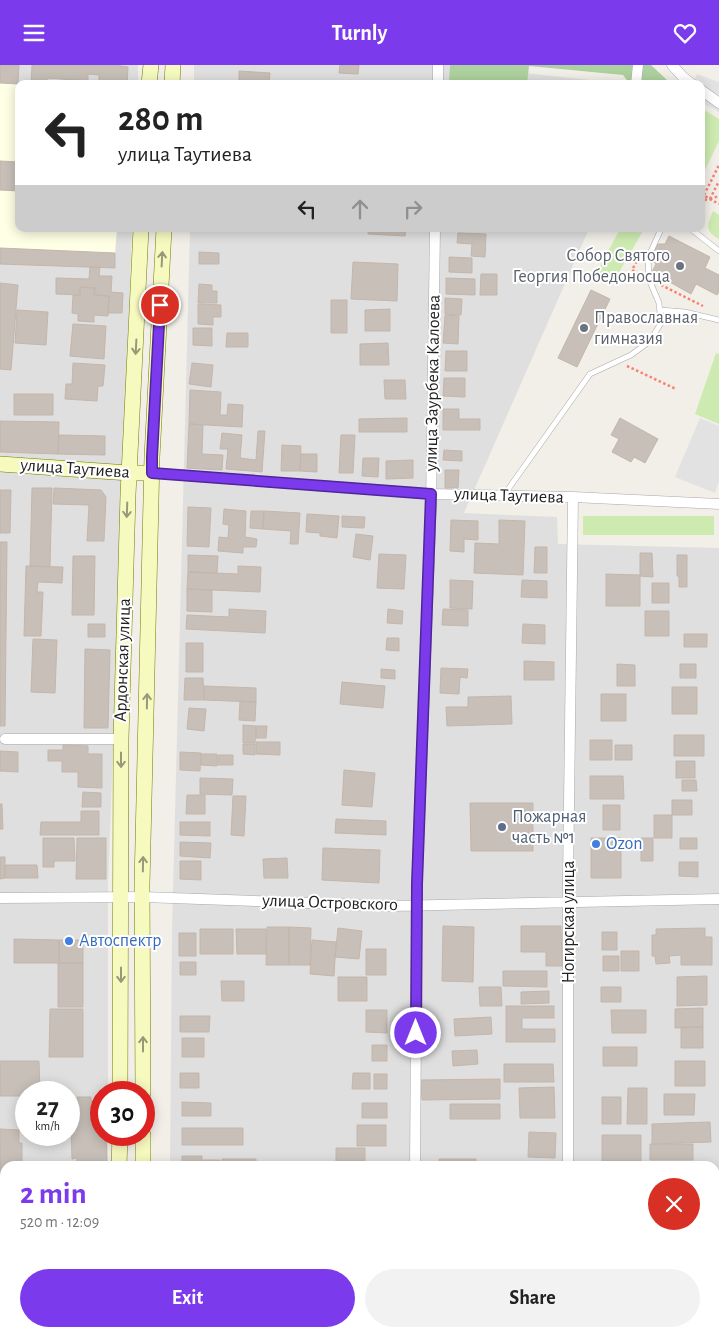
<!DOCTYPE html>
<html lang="en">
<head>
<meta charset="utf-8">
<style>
  body { margin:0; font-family:"Alegreya Sans",sans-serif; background:#f2f2f2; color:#222; height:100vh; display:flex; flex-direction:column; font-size:19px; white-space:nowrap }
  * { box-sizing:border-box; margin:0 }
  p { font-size:16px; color:#767676 }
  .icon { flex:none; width:28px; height:28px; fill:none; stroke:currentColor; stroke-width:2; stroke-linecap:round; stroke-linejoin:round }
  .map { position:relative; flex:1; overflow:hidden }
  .drawer { position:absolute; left:0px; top:1096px; width:720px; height:176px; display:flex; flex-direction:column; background:#fff; border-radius:15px 15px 0 0; box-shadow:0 2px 12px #0003 }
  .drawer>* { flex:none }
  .guide { position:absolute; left:15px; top:15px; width:690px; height:152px; border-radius:10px; box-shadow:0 2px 12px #0003; background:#fff; color:#222; overflow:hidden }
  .speed { position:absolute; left:15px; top:1016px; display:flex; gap:10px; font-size:25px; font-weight:700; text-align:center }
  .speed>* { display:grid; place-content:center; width:65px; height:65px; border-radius:50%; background:#fff; box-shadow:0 2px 12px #0003; line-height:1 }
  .speed small { font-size:12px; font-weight:400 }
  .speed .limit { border:8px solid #d22; background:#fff; color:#111 }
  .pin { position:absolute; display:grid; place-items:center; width:42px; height:42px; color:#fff; margin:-21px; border:2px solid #fff; border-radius:50%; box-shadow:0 1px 5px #0007 }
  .me { position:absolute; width:55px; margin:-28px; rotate:0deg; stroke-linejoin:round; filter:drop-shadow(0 0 4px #0008) }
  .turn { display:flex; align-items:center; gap:18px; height:105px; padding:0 20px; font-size:22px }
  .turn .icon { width:65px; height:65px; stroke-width:2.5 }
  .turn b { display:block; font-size:35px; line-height:42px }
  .lanes { display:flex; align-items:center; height:48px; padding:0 20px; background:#0003; justify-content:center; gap:25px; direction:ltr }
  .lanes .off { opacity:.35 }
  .round { display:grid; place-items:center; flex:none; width:52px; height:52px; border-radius:26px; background:#f2f2f2 }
  .overview { display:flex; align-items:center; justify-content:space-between; height:85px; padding:0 20px }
  h1 { font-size:30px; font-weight:700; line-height:38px; color:#7c3aed }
  .button { display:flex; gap:10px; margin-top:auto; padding:10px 20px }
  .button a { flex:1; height:58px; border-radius:30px; background:#7c3aed; color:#fff; font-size:20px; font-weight:700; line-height:58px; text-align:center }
  .button a+a { background:#f2f2f2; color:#222 }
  header { display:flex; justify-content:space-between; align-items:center; height:65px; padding:0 20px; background:#7c3aed; color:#fff; font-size:22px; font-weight:700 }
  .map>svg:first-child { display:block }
</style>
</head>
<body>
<header><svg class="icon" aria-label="menu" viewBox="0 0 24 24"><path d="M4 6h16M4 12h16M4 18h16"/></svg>Turnly<svg class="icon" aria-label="heart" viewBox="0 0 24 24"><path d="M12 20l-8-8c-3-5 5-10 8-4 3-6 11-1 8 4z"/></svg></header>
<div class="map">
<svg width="719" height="1272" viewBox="0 0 719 1272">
  <rect width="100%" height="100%" fill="#f2efe9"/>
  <path fill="#e0dfdf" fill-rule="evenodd" d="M0,0H138V19H19V164H132L108,821V1027L101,1028V1070H108V1101H5V1268H108V1272H0ZM26,1028H69V1070H26Z
    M194,0H450L627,19H194Z
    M190,164H589L464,448L557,452L558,479L719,483V1272H170V1268H715V1101H170L172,865Z"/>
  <path fill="#ffffe5" d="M0,0H19L17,41L19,42V164H117L115,188L0,183Z"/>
  <path fill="#cdebb0" d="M701,43L719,54V76L703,109L701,104Z
    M713,146L719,150V174C704,166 707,160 713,146Z
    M620,164H644L613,218L596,209Z
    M716,288L719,289V359L695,349Z
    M583,451H714V470H583Z"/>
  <path fill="#add19e" d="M450,0H651L667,15L669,19H630L623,10L529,1L527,19H474L449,15Z"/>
  <path fill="#e2e2e2" d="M697,9L719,17V47L701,37V19H693Z
    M700,353L719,361V416L715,428L675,412Z"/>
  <path fill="#c7bfb8" stroke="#c4b6ab" d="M0,0H19L18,19L0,18Z
    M32,0H115L128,2L127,19H99V10L88,9V16L48,13L47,19H31Z
    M340,0H359L358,9L339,8Z
    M239,6L270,8L269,19H239Z
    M0,96L19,97V126L0,125Z
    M368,164H406L405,171L368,169Z
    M458,168L486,169L485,192L471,191L472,179L457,178Z
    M669,171L710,192L705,203L719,210V227L717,230L696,219L691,229L652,207L656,199L652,195L650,190L654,181L659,179H665Z
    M0,183L115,188V203L0,199Z
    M199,187L219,188V199H199Z
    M449,192L472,193V208L449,207Z
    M353,197L398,199L397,236L351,234Z
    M90,202H100L99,211H112L111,227L123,228L122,248H108L109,231L94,230L95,223L80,222V230L56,229V213L89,214Z
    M481,209H497V230H480Z
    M446,213L475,214V230L446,229Z
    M0,218L18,220L11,305L0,304Z
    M199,219L212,220V226H217V238H198Z
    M80,222L95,223L94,230L109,231L108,251L94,250V257L78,256V249L72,248L73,230H80Z
    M591,225L610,234L577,302L558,293Z
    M445,233L462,234L461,250L445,249Z
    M331,235H347V268H331Z
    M198,239L221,240V252H213V260L198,259Z
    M390,244V266H365V245Z
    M17,245L48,247L46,280L15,278Z
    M445,250L459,251L458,279L443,278Z
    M73,259L106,261L104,294L70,291Z
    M193,263H212V281L193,280Z
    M227,268H248V282H226Z
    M388,278L389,300H360V279Z
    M446,286H467V306H445Z
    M73,298L105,300L103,321H98L97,336L65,334L66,319H72Z
    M192,298L213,300L211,322L189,319Z
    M444,313H465V332L443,331Z
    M384,315H405L406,334H385Z
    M190,325L221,327L220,350H227L228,339L243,340L242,362L189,359Z
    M14,329H53V350H14Z
    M443,344H459V354H480V365H443Z
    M407,353V367H359V354Z
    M620,353L658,374L645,398L634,392L631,397L612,387L619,374L611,370Z
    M0,356L59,357L58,389L0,387Z
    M189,359L203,360L202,389L223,390L222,405L187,403Z
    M258,366H265L262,407L226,404L228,384H220L222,368L242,370L240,393L256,395Z
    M59,370L105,371V390L58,389Z
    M341,370H355L353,408H339Z
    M282,380L301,381L300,406H281Z
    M444,385L462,386V396L443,395Z
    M301,389H317V407L300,406Z
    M363,393H379L378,412L362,411Z
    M413,395V413L386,414V396Z
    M445,405H459L458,423H445Z
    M32,423H52L50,502L30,501Z
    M54,423L101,425L106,432L104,476H87L89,440L53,439Z
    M0,425H11L10,468H0Z
    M188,442L211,443L209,482L187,481Z
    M224,444L246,446L245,472L257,474L256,482H243V488L218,486L219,472L228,473L229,460L223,459Z
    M251,446H264L263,464L250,463Z
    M264,446L300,448L298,479H290L291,466L263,464Z
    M307,449L339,451L337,473L320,471V468L306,467Z
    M342,451L365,452L364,463L342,462Z
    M451,455L478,456V475L464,474V487L450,486Z
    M499,455L525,456L523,510L474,508L475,478L499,479Z
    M356,469L373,471L370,495L353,492Z
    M0,477H7L5,661H0Z
    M535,482H547V508H534Z
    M640,488H652L653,512L640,511Z
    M379,489L406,490L404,524L377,523Z
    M188,490L218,491L217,508L188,507Z
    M677,490H687V522H679V511H677Z
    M73,491H95L94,550H72Z
    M26,501L63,502L62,518L38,517L37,527H43L41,571H24Z
    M238,501L261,502L260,527L187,524L188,507L238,509Z
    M606,509L640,510V541H606Z
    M450,515L473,516L472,544L450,543Z
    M522,515L547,516V533L521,532Z
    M652,518H669V538H652Z
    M187,524L212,525V547L187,546Z
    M229,544L266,546L265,568L186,564L187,550L229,552Z
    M388,544L403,546L402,559L387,558Z
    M443,544L468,545V561L442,560Z
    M645,546H669V571H645Z
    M88,559H105V572H88Z
    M523,559L545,560V579L522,578Z
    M684,569H707V582H684Z
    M387,573H399V586L386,585Z
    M33,574L57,575L55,628L31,627Z
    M186,578H203V607H186Z
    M85,584L110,585L108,663H84Z
    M524,596L554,597V615H524Z
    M617,599L635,600V621H617Z
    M680,599H696V613H680Z
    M441,603L468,604L467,613L460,612L459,629L440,628Z
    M381,604L395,605V614L381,613Z
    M185,613H203L204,635H184Z
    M342,617L385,621L383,643L340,639Z
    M204,621L256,623V637L204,635Z
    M672,622H697V649H672Z
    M601,629H626V656H601Z
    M511,631L512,659L447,661L446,642H468V632Z
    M240,636L256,637L255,656L239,655Z
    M189,643L206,644L204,666L187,664Z
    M243,660L256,661L255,678H243Z
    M256,661H267L266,673H256Z
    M674,670H704V691H674Z
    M590,675H612V695H590Z
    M256,677H280V690L256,689Z
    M243,679H255V690L243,689Z
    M63,680L88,681V689H102V723L78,722V707H62V696H48V685H63Z
    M615,680H632V695H615Z
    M0,686L18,687V707L0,706Z
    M180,687L201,688L200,706L180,705Z
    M201,689H217V701L201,700Z
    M218,690H233V700H218Z
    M676,696H695V713H676Z
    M344,705L375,708L372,742L342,740Z
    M590,711H623L624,734H590Z
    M200,713L233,714L232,730L200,729Z
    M682,715H696L697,726H682Z
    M83,727L101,728V742H82Z
    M187,730H205V749H186Z
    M233,731H246L244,771L231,770Z
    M672,735H692V750H672Z
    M470,738H533V786H471Z
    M0,739H2L3,764H0Z
    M603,740H620V765H603Z
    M81,746H99V770H40L41,757H81Z
    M654,750H672V773H654Z
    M336,754L386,756V770L335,768Z
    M180,757H210V771L180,770Z
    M43,773H74L75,796H54V802H43Z
    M77,773H106V814H76Z
    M591,773H621V813H591Z
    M641,773H653V796H641Z
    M680,773H697V784H680Z
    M180,777L211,778L210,793L180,791Z
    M323,783L380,785L379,818L322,815Z
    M0,792H5V813L0,814Z
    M287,793L288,813H264L263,794Z
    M180,796H201V815L180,814Z
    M679,797H698V812L679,811Z
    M5,800H37L38,813H5Z
    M443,861L474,862L473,917L442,916Z
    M521,861H561L562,901H546V887H521Z
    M267,862H289V900H266Z
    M289,862L311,863L310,900H289Z
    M338,863L362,866L359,894L335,892Z
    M705,863V872H712V900H681V890L669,891L670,898L656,899L655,891H652V870H656V864Z
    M200,864H233V889H200Z
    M236,864H266V889H237Z
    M602,867H617V885H602Z
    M179,868H196V891H179Z
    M14,874L59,875V898H83V942H58V898H14Z
    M59,875H83V898H59Z
    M312,875L336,877L334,911L310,909Z
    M366,884H386V910H366Z
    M621,886H639V906H621Z
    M603,891H619V906H603Z
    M180,897H196V910H180Z
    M503,906H547V922L503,921Z
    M707,911V940L677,941V912Z
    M338,912H367V936H338Z
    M221,916H244V936H222Z
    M479,922H501L502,941H480Z
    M601,922H621V937H601Z
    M549,926V938L521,939V927Z
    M506,941H554V953H522V964H555V977H506Z
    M703,943V962L675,963V944Z
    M50,944H83V992H49Z
    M366,945H387V968L366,967Z
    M611,945H646V968H612Z
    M180,951H210L209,967H180Z
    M491,952L492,969L455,971L454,954Z
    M681,962H703V983H681Z
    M182,973H204V992H182Z
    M372,980H387V996H372Z
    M603,982H637V1001H603Z
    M477,985L478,999L453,1001L452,986Z
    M0,996H39L40,1028H26V1031H0Z
    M675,996H705V1021H675Z
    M504,999H553L554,1017H504Z
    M180,1008H199V1023H180Z
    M353,1008H370V1024H352Z
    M374,1009H387V1024H374Z
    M500,1014V1034L422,1035L421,1015Z
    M554,1022L555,1053H520L519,1023Z
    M628,1023H647V1059H627Z
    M664,1029H695L694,1050H664Z
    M77,1032H91V1036H101V1070H106L107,1101H77V1093L72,1094L71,1061L69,1062V1037L78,1036Z
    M602,1032H621V1059H602Z
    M182,1037L211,1038V1051H182Z
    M362,1038H387V1053H362Z
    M450,1039H500V1054H450Z
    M710,1057L711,1077L652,1079V1059Z
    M357,1060H386V1081H357Z
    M182,1063H243V1080H182Z
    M0,1064L19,1065V1078H22V1101H5V1132H1Z
    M529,1067L556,1068L555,1093L528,1092Z
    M602,1070H641V1096H602Z
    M650,1079H693V1095H650Z
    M336,1083H365V1101H336Z
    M182,1091H202V1101H182Z
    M222,1094H256V1101H222Z
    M439,1094H476V1101H439Z
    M203,1095H220V1101H203Z
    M287,1097L330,1098V1101H287Z
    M590,1097H650V1101H590Z
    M0,1193H5V1210H0Z
    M59,1268H84V1272L59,1271Z
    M181,1268H199V1272H181Z
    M224,1268H239V1272H224Z
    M262,1268H281V1272H263Z
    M334,1268H352V1272H334Z
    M371,1268H386V1272H371Z
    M499,1268H528V1272H499Z
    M680,1268H698V1272H680Z"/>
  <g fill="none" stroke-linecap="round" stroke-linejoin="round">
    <defs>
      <path id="lane" d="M691,164L719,186
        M660,245L685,247L719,255
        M504,430L590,309L631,290L650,276L661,258L659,238L649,214L648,193L661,164"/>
      <path id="street" d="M672,0L683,12L692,19
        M438,19V0
        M636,19L638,0
        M701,25L719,38
        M152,408L431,429L573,432L719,439
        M5,674H121
        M0,833L143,832L391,841L719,834
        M415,1101L417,819L431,443L435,164
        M568,1101V816L573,432
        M413,1272V1268
        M568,1272V1268"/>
      <path id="secondary" d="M149,19L151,0
        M172,19L173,0
        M0,399L129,408H152
        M120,1028L121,674L128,430L141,164
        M143,1028L142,820L152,392L164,164
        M119,1101L120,1070
        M143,1101V1070
        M118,1272V1268
        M143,1272V1268"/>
    </defs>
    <use href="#lane" stroke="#a9a9a9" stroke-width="6"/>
    <use href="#street" stroke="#a9a9a9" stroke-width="11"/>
    <use href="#secondary" stroke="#707d05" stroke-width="16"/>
    <path stroke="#fa8072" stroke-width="2.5" stroke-dasharray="2.5 2.5" stroke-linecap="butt" d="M701,123L703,129
      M701,129L719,139
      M704,130L719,100
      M710,134L719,116
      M710,134L719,131
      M701,145L707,132
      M639,192L632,205L640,210
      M661,220L703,241
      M627,301L676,324"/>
    <use href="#lane" stroke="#fff" stroke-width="5"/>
    <use href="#street" stroke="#fff" stroke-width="10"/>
    <use href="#secondary" stroke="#f7fabf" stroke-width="15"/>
  </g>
  <defs><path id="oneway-shaft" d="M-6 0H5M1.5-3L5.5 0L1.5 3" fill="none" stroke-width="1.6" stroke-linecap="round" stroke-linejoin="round" transform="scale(1.25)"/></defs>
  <g stroke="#979978">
    <use href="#oneway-shaft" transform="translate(162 194) rotate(-87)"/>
    <use href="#oneway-shaft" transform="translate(136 282) rotate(93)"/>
    <use href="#oneway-shaft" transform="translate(127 445) rotate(92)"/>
    <use href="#oneway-shaft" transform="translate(147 636) rotate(-89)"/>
    <use href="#oneway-shaft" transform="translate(121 695) rotate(90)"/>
    <use href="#oneway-shaft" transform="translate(143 799) rotate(-89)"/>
    <use href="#oneway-shaft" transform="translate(121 910) rotate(90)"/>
    <use href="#oneway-shaft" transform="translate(143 979) rotate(-90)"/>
  </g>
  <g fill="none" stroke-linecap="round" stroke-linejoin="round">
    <defs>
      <path id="route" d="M160,240L152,392V408L431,429L417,819L416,968"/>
    </defs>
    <use href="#route" stroke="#51269a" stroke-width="12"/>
    <use href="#route" stroke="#7c3aed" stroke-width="9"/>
  </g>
  <g fill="#6b7280" stroke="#fff" stroke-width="2">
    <circle cx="680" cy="201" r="5"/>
    <circle cx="584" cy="263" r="5"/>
  </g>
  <circle fill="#5c6f8a" stroke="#fff" stroke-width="2" cx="502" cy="762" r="5"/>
  <g fill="#3f7fe0" stroke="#fff" stroke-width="2">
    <circle cx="596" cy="779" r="5"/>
    <circle cx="69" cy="876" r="5"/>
  </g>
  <g text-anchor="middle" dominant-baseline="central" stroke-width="4" stroke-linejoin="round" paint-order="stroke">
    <g font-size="18" fill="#5b616d" stroke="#fff" text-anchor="end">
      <text x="670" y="191">Собор Святого<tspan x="670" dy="21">Георгия Победоносца</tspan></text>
      <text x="594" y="253" text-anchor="start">Православная<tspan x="594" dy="21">гимназия</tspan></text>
    </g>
    <g font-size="18" fill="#222" stroke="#fff">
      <text transform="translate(433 318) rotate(-89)">улица Заурбека Калоева</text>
      <text transform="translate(75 404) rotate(4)">улица Таутиева</text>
      <text transform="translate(509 431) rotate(2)">улица Таутиева</text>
      <text transform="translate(123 595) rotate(-88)">Ардонская улица</text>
      <text transform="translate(330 838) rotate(2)">улица Островского</text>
      <text transform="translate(569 857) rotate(-90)">Ногирская улица</text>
    </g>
    <g font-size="18" fill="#4e5e75" stroke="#fff" text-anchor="start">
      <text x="512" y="752">Пожарная<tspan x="512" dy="21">часть №1</tspan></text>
    </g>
    <g font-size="18" fill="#366cbe" stroke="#fff" text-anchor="start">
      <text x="606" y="779">Ozon</text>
      <text x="79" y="876">Автоспектр</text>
    </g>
  </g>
</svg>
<div class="speed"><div>27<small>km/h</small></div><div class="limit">30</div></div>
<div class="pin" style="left:160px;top:240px;background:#d93025"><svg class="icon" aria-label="arrive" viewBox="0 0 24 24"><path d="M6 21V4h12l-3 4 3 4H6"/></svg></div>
<svg class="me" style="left:416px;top:968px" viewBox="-20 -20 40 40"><circle r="17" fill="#7c3aed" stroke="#fff" stroke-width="3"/><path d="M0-11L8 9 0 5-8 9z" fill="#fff"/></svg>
<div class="guide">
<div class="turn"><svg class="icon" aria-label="left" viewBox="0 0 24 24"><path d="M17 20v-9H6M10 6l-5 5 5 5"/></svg><div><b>280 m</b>улица Таутиева</div></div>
<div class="lanes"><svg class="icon" aria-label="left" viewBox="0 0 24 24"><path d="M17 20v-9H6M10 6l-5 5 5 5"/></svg><svg class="icon off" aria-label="ahead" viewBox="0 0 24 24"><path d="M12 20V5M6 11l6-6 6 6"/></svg><svg class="icon off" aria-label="right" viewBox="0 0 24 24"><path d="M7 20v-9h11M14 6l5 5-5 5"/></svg></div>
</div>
<section class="drawer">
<div class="overview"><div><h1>2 min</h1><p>520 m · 12:09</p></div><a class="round" style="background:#d93025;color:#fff"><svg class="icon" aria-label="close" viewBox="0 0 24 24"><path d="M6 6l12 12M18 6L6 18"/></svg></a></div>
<div class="button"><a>Exit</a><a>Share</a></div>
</section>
</div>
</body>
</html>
